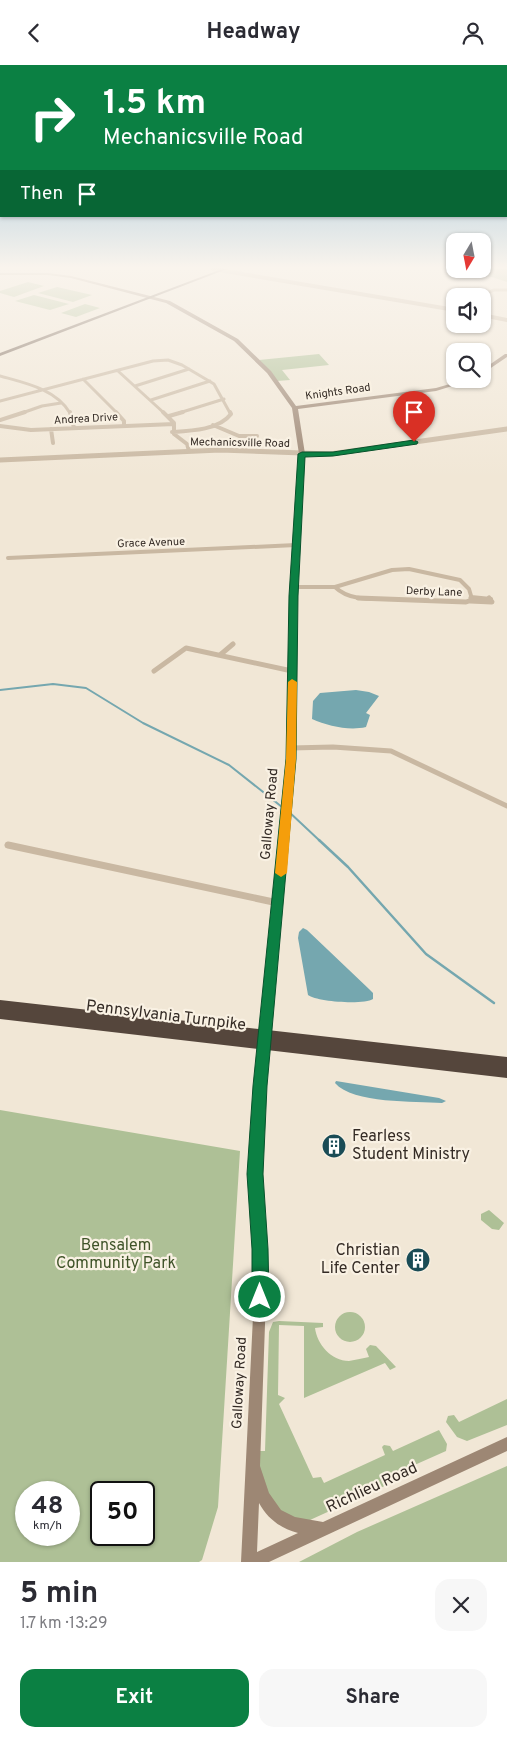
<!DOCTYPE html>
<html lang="en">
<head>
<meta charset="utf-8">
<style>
  body { margin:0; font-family:Overpass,sans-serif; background:#f7f7f7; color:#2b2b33; height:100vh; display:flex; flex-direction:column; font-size:19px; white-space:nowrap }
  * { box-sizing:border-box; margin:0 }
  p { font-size:16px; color:#7c7c81 }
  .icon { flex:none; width:28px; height:28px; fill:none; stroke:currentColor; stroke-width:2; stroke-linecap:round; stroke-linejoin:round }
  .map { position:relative; height:1497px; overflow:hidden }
  .sheet { display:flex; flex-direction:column; background:#fff; flex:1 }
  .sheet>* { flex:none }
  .banner { position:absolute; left:0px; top:0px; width:508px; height:152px; box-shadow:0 1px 4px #0004; background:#0b8043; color:#fff; overflow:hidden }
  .needle { width:32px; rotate:190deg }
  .controls { position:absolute; left:446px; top:168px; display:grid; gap:10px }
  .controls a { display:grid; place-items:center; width:45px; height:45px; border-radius:10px; background:#fff; box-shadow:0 1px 4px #0004; font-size:25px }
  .speed { position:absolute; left:15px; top:1416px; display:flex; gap:10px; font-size:25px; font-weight:700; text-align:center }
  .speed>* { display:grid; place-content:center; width:65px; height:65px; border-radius:50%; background:#fff; box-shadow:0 1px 4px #0004; line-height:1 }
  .speed small { font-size:12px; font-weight:400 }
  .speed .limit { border:2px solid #111; border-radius:8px; background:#fff; color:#111 }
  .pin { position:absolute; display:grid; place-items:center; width:42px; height:42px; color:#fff; margin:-51px -21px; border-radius:50% 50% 50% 0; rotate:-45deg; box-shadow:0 0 5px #0007 }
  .pin .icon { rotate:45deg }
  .me { position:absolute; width:55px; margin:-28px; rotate:0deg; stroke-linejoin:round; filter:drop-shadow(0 0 4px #0008) }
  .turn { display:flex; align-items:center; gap:18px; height:105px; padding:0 20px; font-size:22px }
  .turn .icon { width:65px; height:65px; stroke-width:2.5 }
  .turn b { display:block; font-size:35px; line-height:42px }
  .then { display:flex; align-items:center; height:48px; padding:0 20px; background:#0003; gap:10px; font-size:19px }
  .round { display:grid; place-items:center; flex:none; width:52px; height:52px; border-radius:15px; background:#f7f7f7 }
  .summary { display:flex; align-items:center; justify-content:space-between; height:85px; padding:0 20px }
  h1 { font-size:30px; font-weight:700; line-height:38px }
  .cta { display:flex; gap:10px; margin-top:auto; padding:10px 20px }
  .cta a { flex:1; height:58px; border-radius:15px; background:#0b8043; color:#fff; font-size:20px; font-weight:700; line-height:58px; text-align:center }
  .cta a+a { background:#f7f7f7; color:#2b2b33 }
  header { display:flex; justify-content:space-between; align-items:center; height:65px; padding:0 20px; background:#fff; font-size:22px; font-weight:700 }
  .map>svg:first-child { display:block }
</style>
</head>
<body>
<header><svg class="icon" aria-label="back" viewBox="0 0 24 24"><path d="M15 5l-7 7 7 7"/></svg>Headway<svg class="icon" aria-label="person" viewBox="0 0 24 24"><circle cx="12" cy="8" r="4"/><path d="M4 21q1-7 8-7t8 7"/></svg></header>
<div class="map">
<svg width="507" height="1497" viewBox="0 0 507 1497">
  <rect width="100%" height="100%" fill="#f1e7d6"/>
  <path fill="#aec096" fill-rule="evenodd" d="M454,204H507V217L492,212L456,206Z
    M28,217L44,221L14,232L0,228V226Z
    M57,222L92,230L73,237L38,228Z
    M34,230L69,239L50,245L15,236Z
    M85,239L100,243L76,252L61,248Z
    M319,289L329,300L282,305L290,315L277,316L259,295Z
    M0,1045L240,1086L218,1442L202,1495L199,1497H0ZM26,1428H69V1470H26ZM101,1428H144V1470H101Z
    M489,1145L504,1158L499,1165L492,1164L481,1155V1149Z
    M335 1262a15 15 0 1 1 30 0a15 15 0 1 1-30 0Z
    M279,1256L323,1258V1262L315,1263C317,1279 331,1296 349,1296C356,1295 363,1293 369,1292L366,1284L370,1280L376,1281L396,1302L390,1305L385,1298L304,1333V1261L279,1260L278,1330L285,1333L279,1339L313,1413L321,1412L324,1418L385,1390L382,1382L384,1380L390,1381L393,1386L439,1365L447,1379L446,1386L410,1402L413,1408L310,1455L295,1456L271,1439L259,1402V1386H265L269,1267L273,1257Z
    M507,1334V1360L467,1376L457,1372L446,1357L448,1351L454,1350L459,1357Z
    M507,1401V1497H299L357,1467Z"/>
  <path fill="#75a7af" d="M356,625L369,627L379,631L366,648L370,650L366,662C349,666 328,661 312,654L313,636L320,628Z
    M303,863L307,865L369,924L373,928V934C364,940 317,937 308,930L298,873L299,867Z
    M336,1016L439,1033L446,1036L442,1038C415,1036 353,1039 335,1018Z"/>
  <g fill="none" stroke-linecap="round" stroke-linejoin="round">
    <path stroke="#75a7af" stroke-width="2" d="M0,625L53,619L86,623L143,658L229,700L282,742
      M288,746L320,776"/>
    <path stroke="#75a7af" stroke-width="2.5" d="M319,775L348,802L426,889L494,938"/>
    <path stroke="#c9b8a2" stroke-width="3" d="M480,231L494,225H507
      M118,306L164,348
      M0,311C25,318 56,324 70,348
      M83,314L117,348
      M135,321L189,304
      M151,335L210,316
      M0,336L153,296L168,295L182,300L214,319L230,348
      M22,348L42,341L61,338
      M179,348L224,334"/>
    <path stroke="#c9b8a2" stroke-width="4" d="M70,347L74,363
      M116,347L124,356V361
      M163,347L174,358V369L187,379L189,386
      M169,351L183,347
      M0,355L25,347
      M213,360L239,371H257
      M0,361L31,365L174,359
      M51,364L53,378
      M172,367C191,366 219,365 231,349L230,347
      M8,493L296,480
      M294,522H335
      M335,522L392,505L409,504L460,515L469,524L472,534
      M335,522C349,536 372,534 391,534
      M471,532L491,534"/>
    <path stroke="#c9b8a2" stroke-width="5" d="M358,533L466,537L472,535L471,533
      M470,536L492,537L489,533
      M220,590L233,579
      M154,606L186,583L292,606
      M291,683L333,682L391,686L507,741"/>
    <path stroke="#c9b8a2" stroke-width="7" d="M8,780L278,838"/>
    <path stroke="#c9b8a2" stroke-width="4" d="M213,204L455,245
      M482,250L507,255"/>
    <path stroke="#c9b8a2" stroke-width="5" d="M0,395L220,385L330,389L507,364"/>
    <path fill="#9d8774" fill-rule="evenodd" d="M0,208H48L71,211L170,236L238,274L271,306L296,341L436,323L467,314H475L436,326L298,344L305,389L296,531L295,683L274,927L273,930L269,931L265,930L264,927L287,683L290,531L299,389L292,343L267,308L234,276L166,238L71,213L48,210H0Z
      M505,289H507V292L482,309V305Z
      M260,1017L264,1018L266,1021L261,1109L266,1184V1231L260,1401L269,1428L281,1445L295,1452L323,1457L507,1372V1386L269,1497H241L254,1231V1184L249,1109L254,1021L256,1018ZM259,1438C268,1454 280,1463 298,1468L257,1487Z"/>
    <path fill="#776455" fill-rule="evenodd" d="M222,204H227L0,291V288Z"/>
    <path fill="#55463c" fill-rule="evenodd" d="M0,935L507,992V1013L0,954Z"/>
    <path stroke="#9d8774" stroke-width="10" d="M260,1021L269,927"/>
  </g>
  <linearGradient id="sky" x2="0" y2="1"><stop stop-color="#7aafd1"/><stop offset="0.49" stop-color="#f9f4ed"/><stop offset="1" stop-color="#f9f4ed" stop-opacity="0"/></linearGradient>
  <rect width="507" height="413" fill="url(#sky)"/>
  <path fill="#0b8043" stroke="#07532c" d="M414,375L418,377L417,379L333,391L305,392L298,531L296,694L267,1021L263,1109L268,1184L269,1232L266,1237L260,1239L254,1237L252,1232V1184L247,1109L253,1021L286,694L289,531L298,389L302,387H333Z"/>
  <path fill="#f59e0b" d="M292,614L297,617L296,694L287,808L281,812L275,808L286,694L288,617Z"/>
  <defs>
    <symbol id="building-disc" viewBox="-11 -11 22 22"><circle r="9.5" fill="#1a4c56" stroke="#f9f1e3"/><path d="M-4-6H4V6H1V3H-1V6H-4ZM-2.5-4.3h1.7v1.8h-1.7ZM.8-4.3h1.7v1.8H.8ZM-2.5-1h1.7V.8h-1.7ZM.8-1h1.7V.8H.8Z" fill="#fff"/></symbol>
  </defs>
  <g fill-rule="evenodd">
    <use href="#building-disc" x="320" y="1067" width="28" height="28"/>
    <use href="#building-disc" x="404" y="1181" width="28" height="28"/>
  </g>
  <g text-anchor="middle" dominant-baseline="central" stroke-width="4.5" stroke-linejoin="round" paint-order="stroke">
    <g font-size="11" fill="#342b25" stroke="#f9f1e3">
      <text transform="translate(338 327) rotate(-8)">Knights Road</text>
      <text transform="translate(86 354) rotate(-3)">Andrea Drive</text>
      <text transform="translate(240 378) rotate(1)">Mechanicsville Road</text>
      <text transform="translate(151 478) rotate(-2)">Grace Avenue</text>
      <text transform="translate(434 527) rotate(2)">Derby Lane</text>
    </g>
    <g font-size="14" fill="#342b25" stroke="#f9f1e3">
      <text transform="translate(270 749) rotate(-85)">Galloway Road</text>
      <text transform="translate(240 1318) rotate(-87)">Galloway Road</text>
    </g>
    <g font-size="16" fill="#342b25" stroke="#f9f1e3">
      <text transform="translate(166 951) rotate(7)">Pennsylvania Turnpike</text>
      <text transform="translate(372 1423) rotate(-25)">Richlieu Road</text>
    </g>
    <g font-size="16" fill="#342b25" stroke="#f9f1e3" text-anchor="start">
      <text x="352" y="1072">Fearless<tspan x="352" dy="18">Student Ministry</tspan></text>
      <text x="400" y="1186" text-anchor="end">Christian<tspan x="400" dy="18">Life Center</tspan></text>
    </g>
    <g font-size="16" fill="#3f5328" stroke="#f9f1e3">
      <text x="116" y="1181">Bensalem<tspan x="116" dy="18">Community Park</tspan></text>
    </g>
  </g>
</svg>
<div class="controls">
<a><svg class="needle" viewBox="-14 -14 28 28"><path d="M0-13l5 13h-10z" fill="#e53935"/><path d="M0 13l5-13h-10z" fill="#7c7c81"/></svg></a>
<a><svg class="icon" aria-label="sound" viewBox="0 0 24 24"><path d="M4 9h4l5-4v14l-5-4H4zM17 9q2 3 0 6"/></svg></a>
<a><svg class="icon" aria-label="search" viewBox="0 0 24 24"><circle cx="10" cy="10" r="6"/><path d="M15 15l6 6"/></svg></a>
</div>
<div class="speed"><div>48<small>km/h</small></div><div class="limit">50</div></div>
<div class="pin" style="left:414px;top:377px;background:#d93025"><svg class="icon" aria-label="arrive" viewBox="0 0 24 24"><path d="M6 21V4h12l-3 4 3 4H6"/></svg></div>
<svg class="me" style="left:260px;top:1232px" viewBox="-20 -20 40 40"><circle r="17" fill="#0b8043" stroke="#fff" stroke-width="3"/><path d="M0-11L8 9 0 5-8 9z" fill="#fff"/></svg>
<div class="banner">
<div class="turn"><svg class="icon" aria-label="right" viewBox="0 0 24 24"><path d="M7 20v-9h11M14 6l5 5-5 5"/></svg><div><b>1.5 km</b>Mechanicsville Road</div></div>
<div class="then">Then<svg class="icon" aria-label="arrive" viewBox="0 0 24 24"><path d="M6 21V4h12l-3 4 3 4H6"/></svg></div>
</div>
</div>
<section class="sheet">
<div class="summary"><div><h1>5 min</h1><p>1.7 km · 13:29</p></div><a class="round"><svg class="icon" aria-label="close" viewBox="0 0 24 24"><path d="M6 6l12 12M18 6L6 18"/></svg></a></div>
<div class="cta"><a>Exit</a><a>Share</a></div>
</section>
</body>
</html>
